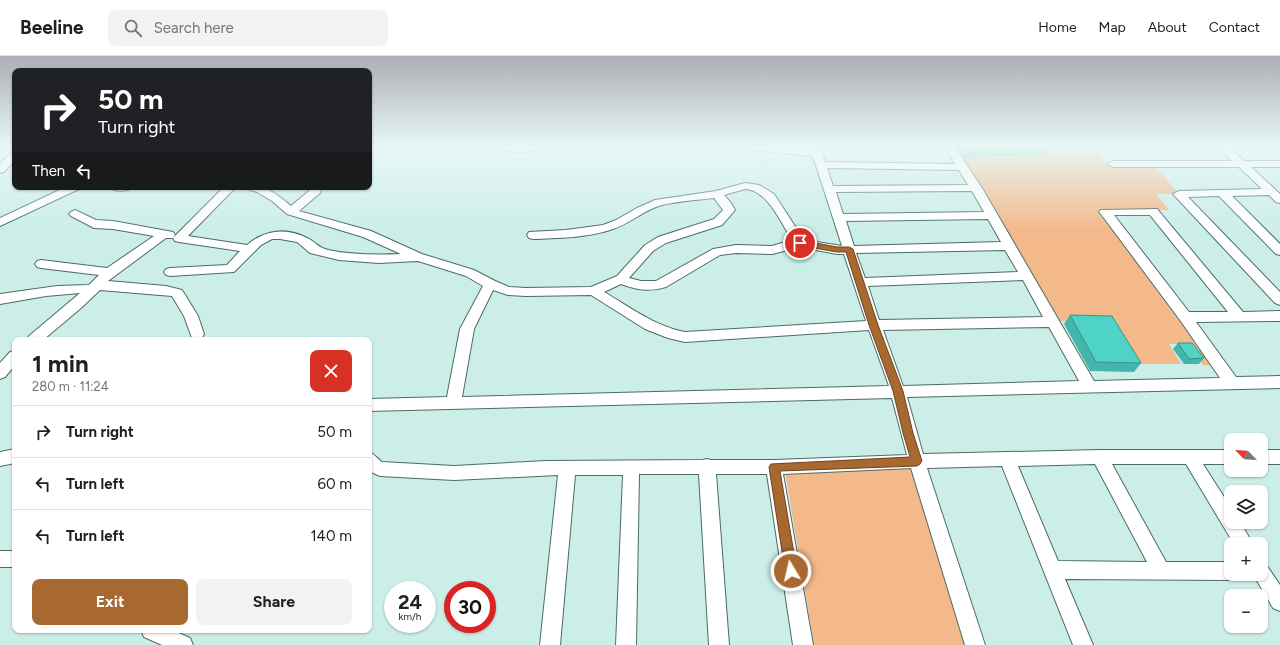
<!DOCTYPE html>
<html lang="en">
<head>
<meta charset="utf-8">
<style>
  body { margin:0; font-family:Figtree,sans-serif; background:#f2f2f2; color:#202124; height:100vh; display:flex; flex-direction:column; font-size:15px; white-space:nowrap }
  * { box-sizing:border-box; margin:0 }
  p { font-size:13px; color:#757577 }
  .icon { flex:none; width:22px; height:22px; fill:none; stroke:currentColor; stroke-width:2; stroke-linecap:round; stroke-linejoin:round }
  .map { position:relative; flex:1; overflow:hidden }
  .drawer { position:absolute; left:12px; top:281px; width:360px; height:296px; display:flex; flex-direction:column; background:#fff; border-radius:8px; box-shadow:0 1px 3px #0004 }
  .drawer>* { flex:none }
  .guide { position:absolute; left:12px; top:12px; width:360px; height:122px; border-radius:8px; box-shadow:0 1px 3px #0004; background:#202124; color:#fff; overflow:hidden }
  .needle { width:26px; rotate:294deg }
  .buttons { position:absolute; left:1224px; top:377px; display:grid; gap:8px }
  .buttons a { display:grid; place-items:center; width:44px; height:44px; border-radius:8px; background:#fff; box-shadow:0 1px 3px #0004; font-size:20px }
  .speed { position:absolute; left:384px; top:525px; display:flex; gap:8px; font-size:20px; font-weight:700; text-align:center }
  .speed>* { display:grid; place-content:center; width:52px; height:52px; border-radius:50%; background:#fff; box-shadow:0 1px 3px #0004; line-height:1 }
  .speed small { font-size:10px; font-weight:400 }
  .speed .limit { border:6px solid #d22; background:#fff; color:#111 }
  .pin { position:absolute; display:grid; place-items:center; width:34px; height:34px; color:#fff; margin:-17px; border:2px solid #fff; border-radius:50%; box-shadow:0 1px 4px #0007 }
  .me { position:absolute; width:44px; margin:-22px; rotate:351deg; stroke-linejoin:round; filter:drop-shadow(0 0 3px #0008) }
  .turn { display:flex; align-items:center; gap:14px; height:84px; padding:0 20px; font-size:18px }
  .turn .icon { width:52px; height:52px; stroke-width:2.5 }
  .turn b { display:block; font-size:28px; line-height:34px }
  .then { display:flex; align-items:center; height:38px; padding:0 20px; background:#0003; gap:8px; font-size:15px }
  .round { display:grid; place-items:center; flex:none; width:42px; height:42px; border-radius:8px; background:#f2f2f2 }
  .head { display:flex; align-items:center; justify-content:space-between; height:68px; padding:0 20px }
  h1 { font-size:24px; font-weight:700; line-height:30px }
  .button { display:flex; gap:8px; margin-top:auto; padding:8px 20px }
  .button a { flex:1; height:46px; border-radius:8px; background:#a86930; color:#fff; font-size:16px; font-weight:700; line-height:46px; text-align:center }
  .button a+a { background:#f2f2f2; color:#202124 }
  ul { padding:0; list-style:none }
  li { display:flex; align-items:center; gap:12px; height:52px; padding:0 20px; border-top:1px solid #e0e0e0 }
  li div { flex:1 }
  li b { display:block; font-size:15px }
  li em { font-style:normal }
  header { display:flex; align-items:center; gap:24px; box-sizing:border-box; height:56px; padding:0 20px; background:#fff; border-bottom:1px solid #e0e0e0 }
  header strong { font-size:19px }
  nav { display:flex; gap:22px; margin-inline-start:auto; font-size:14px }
  .search { width:280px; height:36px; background:#f2f2f2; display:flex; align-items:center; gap:10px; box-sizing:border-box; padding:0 14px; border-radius:8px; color:#757577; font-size:15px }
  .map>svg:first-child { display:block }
</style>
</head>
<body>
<header>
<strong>Beeline</strong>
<div class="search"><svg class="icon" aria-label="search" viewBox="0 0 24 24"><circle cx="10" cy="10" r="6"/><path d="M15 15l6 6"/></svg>Search here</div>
<nav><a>Home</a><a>Map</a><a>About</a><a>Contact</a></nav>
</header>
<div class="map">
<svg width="1280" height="589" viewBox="0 0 1280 589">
  <rect width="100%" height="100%" fill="#cceee9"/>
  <path fill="#f3b98a" d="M1041,91H1092L1106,108L1152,107L1179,138H1156L1169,154L1103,156L1218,310L1203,309L1186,288H1169L1181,308H1133L1103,264L1059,265L958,101L1046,99Z
    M913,409L968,589H814L785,416Z"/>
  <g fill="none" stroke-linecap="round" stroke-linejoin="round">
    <defs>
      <path id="street" d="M500,91H540L539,93L521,97L501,93Z
        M748,91H789L811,93L810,91H820L825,106L955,108L945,91H955L982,132L1094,325L1220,322L1180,264L1101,158L1099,156L1101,154L1157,153L1243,256L1280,255V265L1196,266L1236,321L1280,320V332L907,341L923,398L1100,394H1231V408H1203L1231,452V466H1240L1253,488H1234L1186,408H1112L1166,506H1231V518H1239L1237,521L1231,524L1065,523L1093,589H1073L1002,410L927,412L985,589H965L911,412L783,418L813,589H793L767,418H716L729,589H709L699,418H639L636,589H616L623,419H575L560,589H540L558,419L454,424L380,420L369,415V396C375,398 377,403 382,406L454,410L546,405L703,404L707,403L711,404H774L907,399L892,342L369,355V343L447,341L460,273L483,230L466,220L418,205L379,207L339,204L310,197L297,186L280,183H272L261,189L234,216L170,220L166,219L164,216L166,213L170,212L227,209L240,195L179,186L175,185L173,182L224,131H236L188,180L247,189C264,174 287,171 307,182C316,186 317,191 328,194C352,199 377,199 401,198L363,181L287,158L272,145L257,136L247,133L245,131C269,131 273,135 291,150L310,134V131H322L320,137L299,155L371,175L422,198L474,214L495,225L509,231L526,232L591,231L617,220L645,189L658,181L714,163L723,154L714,142C697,144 679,145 662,149C643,154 629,169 610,174C585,182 558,182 533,183L529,182L527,179L529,176L566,174L603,169L616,164L637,152L655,144L716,135L745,127L759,129L774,138L804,184L842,190L813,100L753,94ZM827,112L959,114L968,129L833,130ZM745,133C768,134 781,167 792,184L772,190L736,189L713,193L656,225H641L629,222L653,195L666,187L722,169L735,154L731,147L724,139ZM972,135L984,156L843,158L836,136ZM1114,159H1150L1228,256H1189ZM988,163L1001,186L854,190L846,165ZM800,191L837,198H844L866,265L685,276C654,270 630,251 604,236L621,228C637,234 649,236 666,231L720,199L736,197L772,198ZM1005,194L1018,216L865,222L856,197ZM1023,224L1043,261L879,264L868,230ZM493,234L508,239L526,240L591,239L645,273L668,282L685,286L869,274L889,330L462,341L474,273ZM1049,271L1079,325L903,330L883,274ZM1095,408L1147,506L1058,505L1018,410Z
        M1218,91H1229L1244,105H1280V111H1251L1280,138V147L1276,146L1269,139L1232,140L1280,188V199L1276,198L1219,140L1188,141L1280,236V249L1275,247L1173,138L1179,135L1262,133L1239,111H1113L1108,108L1113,105H1232Z
        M15,95V104L4,116L0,117V108L11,96Z
        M66,131H81L79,133L0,170V162Z
        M109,131H133C128,136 114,136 109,131Z
        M75,154L96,164L113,165L173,176L175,179L173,182H166L108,225L166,230L182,234L198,260L204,278L202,282L197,283L192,282L184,260L172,240L100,234L81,252L43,284H27L29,280L80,237L46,240L0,248V238L57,230L89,229L99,219L41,212L37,211L35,208L37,205L41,204L107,212L154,180L113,173L94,172L71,160L69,158L71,156Z
        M15,295V309L5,321L0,323V307L10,296Z
        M15,393V407L0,410V396Z
        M1261,394H1280V408H1261Z
        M0,495H15V511H0Z
        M1261,507L1267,510L1280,529V555L1273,552L1253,518H1261Z
        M141,574H172L190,582L193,589H162L144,581Z"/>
    </defs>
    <use href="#street" stroke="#4c6b67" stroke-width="2"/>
    <use href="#street" fill="#fff" fill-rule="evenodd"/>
  </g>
  <path fill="#44b5aa" d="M957,91H1048L1049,93L1046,99L963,101Z
    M1070,259L1141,307L1134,316L1090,315L1064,268Z
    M1178,287L1204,302L1199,308H1184L1173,293Z"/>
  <path fill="#4fd3c6" stroke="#37948b" d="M963,91H1048L1049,93L966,95Z
    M1070,259L1112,260L1141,307L1096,306Z
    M1178,287H1192L1204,302L1189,303Z"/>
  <linearGradient id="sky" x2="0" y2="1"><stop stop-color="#abaeb5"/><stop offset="0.52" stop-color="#e8f7f5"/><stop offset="1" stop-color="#e8f7f5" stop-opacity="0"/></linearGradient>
  <rect width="1280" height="174" fill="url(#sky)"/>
  <path fill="#a86930" stroke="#6d441f" d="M800,184L837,191H849L853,193L878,269L903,335L913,377L922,405L920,408L917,410L780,415L797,515L795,519L791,520L787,519L785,515L769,411L771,408L910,401L903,377L893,335L869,269L846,196H837L797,189L796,187Z"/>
</svg>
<div class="buttons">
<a><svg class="needle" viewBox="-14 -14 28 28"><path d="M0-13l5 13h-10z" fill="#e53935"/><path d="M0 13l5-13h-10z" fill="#757577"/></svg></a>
<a><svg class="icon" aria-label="layers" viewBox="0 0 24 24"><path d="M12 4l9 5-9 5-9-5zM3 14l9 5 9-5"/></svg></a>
<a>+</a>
<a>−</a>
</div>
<div class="speed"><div>24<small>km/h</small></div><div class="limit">30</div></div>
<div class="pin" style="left:800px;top:187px;background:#d93025"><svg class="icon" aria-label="arrive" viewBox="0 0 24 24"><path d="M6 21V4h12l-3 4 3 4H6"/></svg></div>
<svg class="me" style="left:791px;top:515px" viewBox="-20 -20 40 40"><circle r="17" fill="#a86930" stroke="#fff" stroke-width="3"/><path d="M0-11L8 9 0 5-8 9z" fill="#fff"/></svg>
<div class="guide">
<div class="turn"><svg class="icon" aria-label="right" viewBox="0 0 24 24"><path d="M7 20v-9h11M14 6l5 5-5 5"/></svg><div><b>50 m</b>Turn right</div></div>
<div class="then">Then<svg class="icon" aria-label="left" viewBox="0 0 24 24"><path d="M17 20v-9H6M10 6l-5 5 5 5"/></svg></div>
</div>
<section class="drawer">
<div class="head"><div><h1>1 min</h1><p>280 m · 11:24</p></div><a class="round" style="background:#d93025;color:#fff"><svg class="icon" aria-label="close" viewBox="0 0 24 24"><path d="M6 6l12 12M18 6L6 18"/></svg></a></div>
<ul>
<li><svg class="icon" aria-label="right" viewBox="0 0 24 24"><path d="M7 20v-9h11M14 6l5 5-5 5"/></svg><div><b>Turn right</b></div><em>50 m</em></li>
<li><svg class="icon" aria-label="left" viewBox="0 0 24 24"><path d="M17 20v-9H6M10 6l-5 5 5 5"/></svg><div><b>Turn left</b></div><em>60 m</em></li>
<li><svg class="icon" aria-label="left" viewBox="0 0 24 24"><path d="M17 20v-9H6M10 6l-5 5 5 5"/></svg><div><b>Turn left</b></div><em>140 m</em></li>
</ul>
<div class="button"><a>Exit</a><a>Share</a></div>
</section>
</div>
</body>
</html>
